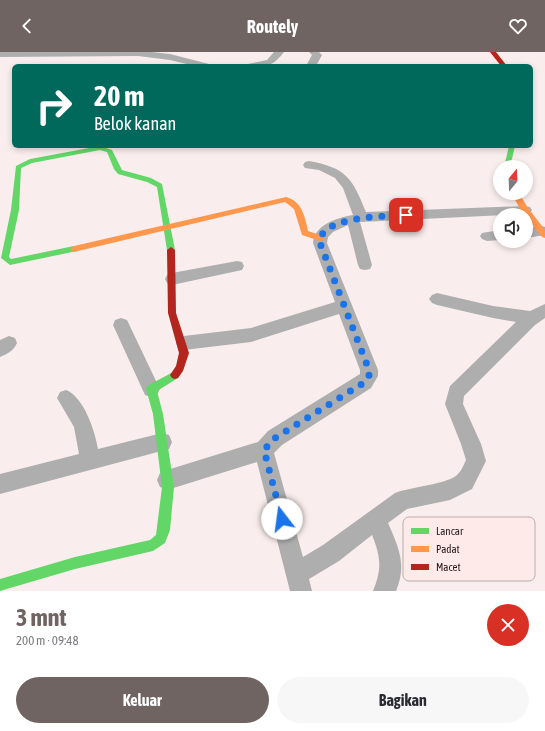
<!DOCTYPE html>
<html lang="id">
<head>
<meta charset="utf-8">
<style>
  body { margin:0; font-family:"Asap Condensed",sans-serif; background:#f7f7f7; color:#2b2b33; height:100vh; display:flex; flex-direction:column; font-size:15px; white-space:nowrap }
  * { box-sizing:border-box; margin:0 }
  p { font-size:13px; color:#7c7c81 }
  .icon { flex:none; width:22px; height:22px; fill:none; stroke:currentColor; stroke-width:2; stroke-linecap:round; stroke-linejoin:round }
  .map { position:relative; height:539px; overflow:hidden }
  .sheet { display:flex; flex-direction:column; background:#fff; flex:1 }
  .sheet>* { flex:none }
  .top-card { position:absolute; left:12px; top:12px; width:521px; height:84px; border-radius:6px; box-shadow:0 2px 6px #0003; background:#00695c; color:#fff; overflow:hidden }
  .needle { width:26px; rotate:19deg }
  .buttons { position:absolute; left:493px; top:108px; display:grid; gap:8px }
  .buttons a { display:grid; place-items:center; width:40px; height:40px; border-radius:50%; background:#fff; box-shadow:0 2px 6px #0003; font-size:20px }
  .pin { position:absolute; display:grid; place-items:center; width:34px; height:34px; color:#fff; margin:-17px; border-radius:8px; box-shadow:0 2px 6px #0006 }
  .me { position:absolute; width:44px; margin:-22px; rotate:345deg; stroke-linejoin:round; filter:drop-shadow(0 0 3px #0008) }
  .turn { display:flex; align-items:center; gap:14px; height:84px; padding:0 16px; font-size:18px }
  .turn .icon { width:52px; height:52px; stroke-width:2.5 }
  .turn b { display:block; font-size:28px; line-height:34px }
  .round { display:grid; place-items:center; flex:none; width:42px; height:42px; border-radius:21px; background:#f7f7f7 }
  .summary { display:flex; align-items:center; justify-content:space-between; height:68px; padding:0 16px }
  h1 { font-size:24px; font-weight:700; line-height:30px; color:#706463 }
  .primary-button { display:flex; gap:8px; margin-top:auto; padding:8px 16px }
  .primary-button a { flex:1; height:46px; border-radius:24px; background:#706463; color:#fff; font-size:16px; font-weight:700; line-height:46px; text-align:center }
  .primary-button a+a { background:#f7f7f7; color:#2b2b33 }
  header { display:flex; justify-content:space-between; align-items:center; height:52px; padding:0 16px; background:#706463; color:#fff; font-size:18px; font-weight:700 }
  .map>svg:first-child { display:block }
</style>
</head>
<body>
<header><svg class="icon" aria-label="back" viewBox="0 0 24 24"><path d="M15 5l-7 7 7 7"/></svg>Routely<svg class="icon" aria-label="heart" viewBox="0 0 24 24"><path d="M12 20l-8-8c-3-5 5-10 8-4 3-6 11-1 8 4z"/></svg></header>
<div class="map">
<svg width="545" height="539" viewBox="0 0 545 539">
  <rect width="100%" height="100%" fill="#f9eeed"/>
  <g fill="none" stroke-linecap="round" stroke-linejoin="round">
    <path fill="#aeaeaf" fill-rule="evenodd" d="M0,0H152L170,2L209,12L211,14H195L170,8L138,4L0,5Z
      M274,0H284C271,17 265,14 246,14L248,12L267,8Z
      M309,0H319L322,3L316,14H306L312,3Z
      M309,109C347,116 352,126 366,160L525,154L530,155L532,158L530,161L525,162L360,170L372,213L370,217L365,218L360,217L358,213L348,173L333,180L328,185L327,191L378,318V324L371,336L282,393L274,401L303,505L323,493L395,441C409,435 450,432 458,422C462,418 464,412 466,408L461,392L445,352L450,334L516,270L493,266L437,253L432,251L429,247L432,243L437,241L493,254L530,259L545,252V266L535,273L464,344L463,352L481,392L486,409L472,437L450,448L407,457L388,471C399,496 407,513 396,539H373C382,517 381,505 372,483L339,509L309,527L312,539H290L257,410L167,438L160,435L157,428L160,421L167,418L258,390L268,379L360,322V318L339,262L251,290L184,298L178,296L176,291L178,286L184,284L251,276L335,250L313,191C315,172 337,166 353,163L343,136L335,126L319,118L305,116L303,113L305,110Z
      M542,174L545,175V183L526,186V176Z
      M500,178V188L487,189L482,187L480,184L482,181Z
      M237,209L242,210L244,214L242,218L172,233L167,231L165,227L167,223L172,221Z
      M121,266L127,268L157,331L160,337L157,343L151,345L145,343L113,273L115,268Z
      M9,284L15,286L17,291C14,298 8,302 0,305V288Z
      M66,338C84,345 95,379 98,397L162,381L169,383L172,390L169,397L0,442V422L79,402L74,375L57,346L60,340Z"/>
    <path fill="#63d668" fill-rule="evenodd" d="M100,94L112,98L122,118L151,126L162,132L175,198L174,200L171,201L167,198L157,135L147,130L118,122L114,117L107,100L100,98L32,111L21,116L19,158L9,205L11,207L74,194L78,197L77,199L10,213L1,206L11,158L16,114L30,107Z
      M509,94H515L510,115H504Z
      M175,319L178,320L180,323L178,326L157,339L163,362L174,435L170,478L165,491L153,499L75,517L0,539V527L75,505L150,488L156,483L162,435L153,362L146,337L147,334Z"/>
    <path fill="#ff974d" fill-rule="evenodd" d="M511,141H519L528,156L545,178V186L542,185L522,160Z
      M286,145C302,149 305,165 308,179L323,184L324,186L323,188L320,189L302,183L294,157L285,150L74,200L70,197L74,194Z"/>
    <path fill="#b3261e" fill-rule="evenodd" d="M490,0H496L507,14H501Z
      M171,195L175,198L176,261L189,301L183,319L178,326L175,327L172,326L170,323L176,314L179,301L168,261L167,198Z"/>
  </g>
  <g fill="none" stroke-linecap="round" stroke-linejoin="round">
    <path stroke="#1a73e8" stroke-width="7" stroke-dasharray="0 12.6" d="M282,467L264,398L275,386L365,330L369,324V318L320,191C318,164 388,164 406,163"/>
  </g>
  <rect x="403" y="465" width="132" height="64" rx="6" fill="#feeae8" stroke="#bdacaa" stroke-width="1"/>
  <rect x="411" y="476" width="18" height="6" fill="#63d668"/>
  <rect x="411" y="494" width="18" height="6" fill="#ff974d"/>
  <rect x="411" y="512" width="18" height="6" fill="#b3261e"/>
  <g font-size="11" fill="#261a19">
    <text x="436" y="483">Lancar</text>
    <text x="436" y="501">Padat</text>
    <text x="436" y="519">Macet</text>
  </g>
</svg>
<div class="buttons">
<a><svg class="needle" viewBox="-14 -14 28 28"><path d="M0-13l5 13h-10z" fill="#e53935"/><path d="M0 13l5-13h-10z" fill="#7c7c81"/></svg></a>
<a><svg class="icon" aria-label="sound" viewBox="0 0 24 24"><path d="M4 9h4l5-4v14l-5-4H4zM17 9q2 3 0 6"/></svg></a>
</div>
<div class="pin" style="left:406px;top:163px;background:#d93025"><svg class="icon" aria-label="arrive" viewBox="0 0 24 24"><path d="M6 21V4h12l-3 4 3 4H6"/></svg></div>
<svg class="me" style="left:282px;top:467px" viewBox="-20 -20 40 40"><circle r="19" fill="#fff"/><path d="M0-13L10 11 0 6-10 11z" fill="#1a73e8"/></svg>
<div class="top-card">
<div class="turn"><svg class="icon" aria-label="right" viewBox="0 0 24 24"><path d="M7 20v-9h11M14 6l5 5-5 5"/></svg><div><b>20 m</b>Belok kanan</div></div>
</div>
</div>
<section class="sheet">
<div class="summary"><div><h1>3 mnt</h1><p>200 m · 09:48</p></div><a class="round" style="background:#d93025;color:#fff"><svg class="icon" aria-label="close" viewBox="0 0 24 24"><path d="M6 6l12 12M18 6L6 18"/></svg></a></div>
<div class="primary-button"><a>Keluar</a><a>Bagikan</a></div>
</section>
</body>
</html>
